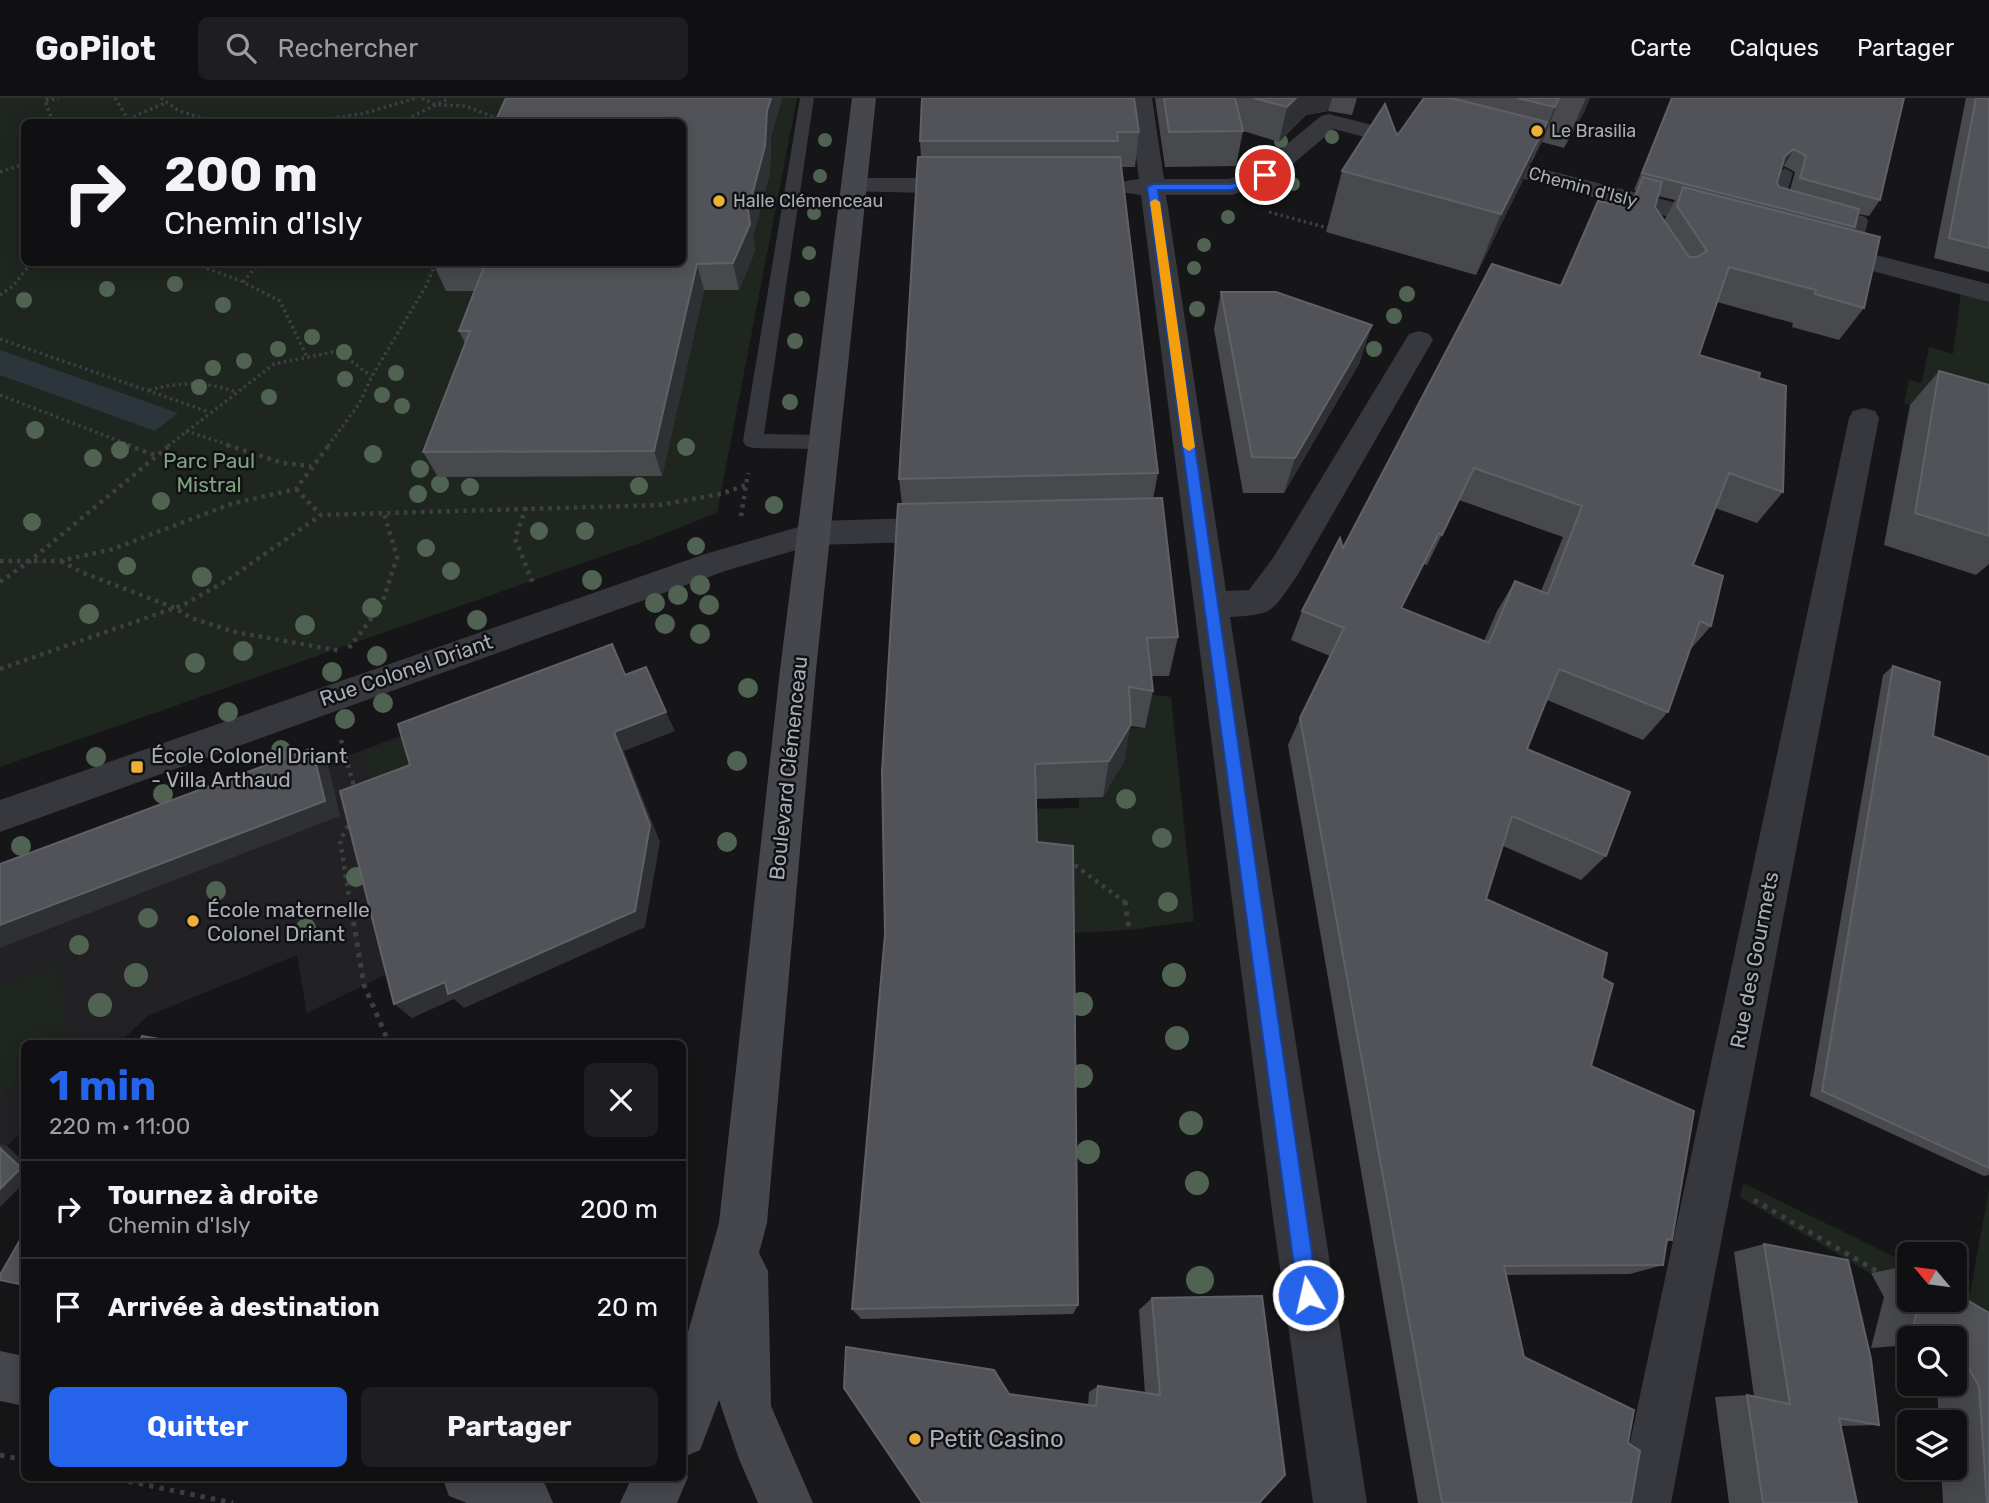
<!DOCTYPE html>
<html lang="fr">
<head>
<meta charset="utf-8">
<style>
  body { margin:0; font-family:Rubik,sans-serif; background:#1e1e20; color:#f1f3f6; height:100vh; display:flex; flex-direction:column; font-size:26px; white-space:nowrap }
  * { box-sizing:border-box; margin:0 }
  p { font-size:23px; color:#9c9d9f }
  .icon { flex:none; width:38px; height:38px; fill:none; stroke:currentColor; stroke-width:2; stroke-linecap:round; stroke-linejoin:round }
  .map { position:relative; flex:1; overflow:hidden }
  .panel { position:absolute; left:21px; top:942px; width:665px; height:441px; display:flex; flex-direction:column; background:#101012; border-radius:10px; box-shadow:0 4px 18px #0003,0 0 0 2px #303032 }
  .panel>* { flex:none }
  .hud { position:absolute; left:21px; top:21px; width:665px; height:147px; border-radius:10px; box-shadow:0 4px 18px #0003,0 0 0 2px #303032; background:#101012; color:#f1f3f6; overflow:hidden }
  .needle { width:46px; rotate:299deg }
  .fabs { position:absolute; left:1897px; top:1144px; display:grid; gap:14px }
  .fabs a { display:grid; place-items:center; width:70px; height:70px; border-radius:10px; background:#101012; box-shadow:0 4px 18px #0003,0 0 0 2px #303032; font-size:35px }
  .pin { position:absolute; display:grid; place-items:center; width:60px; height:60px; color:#fff; margin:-30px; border:4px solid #fff; border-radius:50%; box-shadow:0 2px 7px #0007 }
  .me { position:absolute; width:77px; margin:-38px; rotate:351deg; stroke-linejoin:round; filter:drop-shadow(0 0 5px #0008) }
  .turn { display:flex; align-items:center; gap:24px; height:147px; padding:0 28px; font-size:32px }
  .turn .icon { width:91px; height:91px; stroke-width:2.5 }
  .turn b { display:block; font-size:49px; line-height:60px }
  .round { display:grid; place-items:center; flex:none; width:74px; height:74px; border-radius:10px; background:#1e1e20 }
  .headline { display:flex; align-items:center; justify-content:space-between; height:119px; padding:0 28px }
  h1 { font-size:42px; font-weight:700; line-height:52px; color:#2563eb }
  .primary-button { display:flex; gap:14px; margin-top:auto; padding:14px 28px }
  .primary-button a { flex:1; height:80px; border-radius:10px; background:#2563eb; color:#fff; font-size:28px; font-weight:700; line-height:80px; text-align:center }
  .primary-button a+a { background:#1e1e20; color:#f1f3f6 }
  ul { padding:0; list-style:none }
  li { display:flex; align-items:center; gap:21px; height:98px; padding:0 28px; border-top:2px solid #303032 }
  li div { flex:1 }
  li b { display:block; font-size:26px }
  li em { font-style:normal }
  header { display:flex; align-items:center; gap:42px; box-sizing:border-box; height:98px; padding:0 35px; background:#101012; border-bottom:2px solid #303032 }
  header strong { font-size:33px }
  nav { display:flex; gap:38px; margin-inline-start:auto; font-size:24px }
  .search { width:490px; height:63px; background:#1e1e20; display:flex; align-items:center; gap:18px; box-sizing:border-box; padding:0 24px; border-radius:10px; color:#9c9d9f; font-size:26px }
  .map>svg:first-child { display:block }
</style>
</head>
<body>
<header>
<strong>GoPilot</strong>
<div class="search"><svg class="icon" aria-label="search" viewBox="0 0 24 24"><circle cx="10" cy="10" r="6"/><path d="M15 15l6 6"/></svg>Rechercher</div>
<nav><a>Carte</a><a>Calques</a><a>Partager</a></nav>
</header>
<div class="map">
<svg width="1989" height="1405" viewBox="0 0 1989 1405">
  <rect width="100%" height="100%" fill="#161618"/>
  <path fill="#222225" d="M411,634L399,870L307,915L297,857L148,918L119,945H24V1032L0,1055V789Z"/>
  <path fill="#1e261f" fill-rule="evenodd" d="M0,0H797L717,415L643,444L0,669ZM24,24H682V164H24Z
    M1961,194L1989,202V346L1950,318L1904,305L1909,282L1922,285L1929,249L1953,256Z
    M1141,595L1171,599L1194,823L1129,832L1071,835L1022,711L1079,710V699L1104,698L1122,630H1144Z
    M407,638L421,684L375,702L362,655Z
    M58,868L65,930L52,945H24V975L3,999L0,996V890Z
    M1743,1085L1909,1166V1198L1740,1099Z
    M1989,1091V1257L1955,1202V1188L1970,1195Z"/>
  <path fill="#2c353b" d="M0,252L178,315L155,333L0,277Z"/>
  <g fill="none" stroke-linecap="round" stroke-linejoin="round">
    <path stroke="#3d3f44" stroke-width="3.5" stroke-dasharray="2.5 3.5" stroke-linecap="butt" d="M48,0L45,3L53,24
      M115,0L128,21L135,24
      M161,0L179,13L215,24
      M422,0L436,7L466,8L498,21
      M46,3L59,0
      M128,21L165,5
      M307,24L362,16L416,0
      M401,24L450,0
      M0,74L24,66
      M1269,114L1328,130
      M190,164L243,184L280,203L307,259
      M389,164L436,166
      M243,184L260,164
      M0,197L13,188L32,164
      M0,241L209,314
      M149,292C179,284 206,283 236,294
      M0,297L132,348
      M186,333L232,348
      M168,348L274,266L338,253L371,278
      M328,348L359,306L372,278L426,188L436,164"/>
    <path stroke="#3d3f44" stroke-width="4.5" stroke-dasharray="3.5 5" stroke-linecap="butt" d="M127,347L157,358
      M227,347L283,365L311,368
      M296,391L321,417L659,407L721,396L746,387
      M526,409L515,441L533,485
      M741,418L748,375
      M0,463H60L113,451L231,406L296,391L329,347
      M61,463L81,474L175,510L191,520L235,534L341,553
      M0,484L30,463L170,347
      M349,550L382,506L397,459L384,415
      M0,571L183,507L226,483L321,417
      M341,642L355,692
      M1068,762L1126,805
      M350,805L340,742L351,723"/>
    <path stroke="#3d3f44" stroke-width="5" stroke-dasharray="4.5 6" stroke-linecap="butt" d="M350,803L364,887L389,945
      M1125,803L1129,832
      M1754,1102L1880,1175
      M0,1357L24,1362
      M108,1379L233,1405"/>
    <path fill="#37383d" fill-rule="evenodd" d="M800,0H814L764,336L825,337L832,339L835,344L832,349L825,351L753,350L746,348L743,343Z
      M1785,70L1793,75L1786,98L1866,119L1868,123L1858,163H1846L1843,159L1851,126L1771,104L1769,101L1777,75Z"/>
    <path fill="#37383d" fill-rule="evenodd" d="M816,424L827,427L832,435L827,443L725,473L0,734V702L705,456Z"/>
    <path fill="#37383d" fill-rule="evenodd" d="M1128,0H1152L1164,81H1229L1256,72L1321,18L1329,16L1427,41L1430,46L1427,51L1418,53L1334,31L1274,82L1232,97H1166L1226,493L1249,492L1273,460L1409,236L1419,233L1429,236L1433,242L1297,478C1271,514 1276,516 1230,519L1367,1405H1313L1273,1120L1141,97L1120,94L1116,89L1120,84L1139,81Z
      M1476,54L1728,118L1732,124L1728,130L1719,132L1467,66L1464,61L1467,56Z
      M854,80H970L979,83L983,88L979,93L970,96L845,93L841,88L845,83Z
      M1825,144L1989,186V204L1816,158L1812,152L1816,146Z
      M1864,310L1875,313L1879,320L1671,1405H1617L1849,320L1853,313Z
      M949,419L961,423L965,431L961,439L949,443L816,447L804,443L800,435L804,427L816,423Z"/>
    <path fill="#45474d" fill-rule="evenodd" d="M852,0H876L816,572L767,1125L759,1155L768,1173L771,1308L813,1405H758L739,1361L719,1302L700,1352L682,1360V1255L719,1125L780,572Z
      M0,1253L24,1258V1308L0,1303Z
      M682,1365L688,1379L677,1405H620L632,1379H682Z
      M442,1379H535L545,1386L553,1405H467L449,1398Z"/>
  </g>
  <g fill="#506352">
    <circle cx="1332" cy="39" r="7"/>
    <circle cx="825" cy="42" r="7"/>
    <circle cx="1281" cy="43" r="7"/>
    <circle cx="820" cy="78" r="7"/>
    <circle cx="1293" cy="86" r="7"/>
    <circle cx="1254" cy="97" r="7"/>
    <circle cx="814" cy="115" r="7"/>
    <circle cx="1228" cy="119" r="7"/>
    <circle cx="1204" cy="147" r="7"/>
    <circle cx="809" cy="155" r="7"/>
    <circle cx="1194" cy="170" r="7"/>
    <circle cx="175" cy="186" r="8"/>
    <circle cx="107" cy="191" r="8"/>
    <circle cx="1407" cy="196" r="8"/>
    <circle cx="802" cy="201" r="8"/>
    <circle cx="24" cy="202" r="8"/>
    <circle cx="223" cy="207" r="8"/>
    <circle cx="1197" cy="211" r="8"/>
    <circle cx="1394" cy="218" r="8"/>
    <circle cx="312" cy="239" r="8"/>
    <circle cx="795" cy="243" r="8"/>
    <circle cx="278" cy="251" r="8"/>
    <circle cx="1374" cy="251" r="8"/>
    <circle cx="344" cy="254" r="8"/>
    <circle cx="244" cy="263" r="8"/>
    <circle cx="213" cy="270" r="8"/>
    <circle cx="396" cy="275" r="8"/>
    <circle cx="345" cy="281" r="8"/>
    <circle cx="199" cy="289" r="8"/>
    <circle cx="382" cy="297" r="8"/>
    <circle cx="269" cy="299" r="8"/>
    <circle cx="790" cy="304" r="8"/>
    <circle cx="402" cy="308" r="8"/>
    <circle cx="35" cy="332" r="9"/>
    <circle cx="686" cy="349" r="9"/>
    <circle cx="120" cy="352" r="9"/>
    <circle cx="373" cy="356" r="9"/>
    <circle cx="93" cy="360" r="9"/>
    <circle cx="420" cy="371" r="9"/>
    <circle cx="440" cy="386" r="9"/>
    <circle cx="639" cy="388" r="9"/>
    <circle cx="470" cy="389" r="9"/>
    <circle cx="418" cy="396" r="9"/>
    <circle cx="161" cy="403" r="9"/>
    <circle cx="774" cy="407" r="9"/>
    <circle cx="32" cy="424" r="9"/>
    <circle cx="539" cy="433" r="9"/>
    <circle cx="585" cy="433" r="9"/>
    <circle cx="696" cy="448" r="9"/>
    <circle cx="426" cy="450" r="9"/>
    <circle cx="127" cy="468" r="9"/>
    <circle cx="451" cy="473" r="9"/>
    <circle cx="202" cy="479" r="10"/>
    <circle cx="592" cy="482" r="10"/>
    <circle cx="700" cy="487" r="10"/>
    <circle cx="678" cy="497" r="10"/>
    <circle cx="655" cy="505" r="10"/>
    <circle cx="709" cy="507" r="10"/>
    <circle cx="372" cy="510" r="10"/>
    <circle cx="89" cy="516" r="10"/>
    <circle cx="477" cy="522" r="10"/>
    <circle cx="665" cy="526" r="10"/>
    <circle cx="305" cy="527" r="10"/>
    <circle cx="700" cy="536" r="10"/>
    <circle cx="243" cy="553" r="10"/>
    <circle cx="377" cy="558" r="10"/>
    <circle cx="195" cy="565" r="10"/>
    <circle cx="332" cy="574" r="10"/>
    <circle cx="748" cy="590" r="10"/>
    <circle cx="383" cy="605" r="10"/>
    <circle cx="228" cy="614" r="10"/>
    <circle cx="345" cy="621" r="10"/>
    <circle cx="281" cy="652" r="10"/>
    <circle cx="96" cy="659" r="10"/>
    <circle cx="737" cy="663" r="10"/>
    <circle cx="163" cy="696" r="10"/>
    <circle cx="1126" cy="701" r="10"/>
    <circle cx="1162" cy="740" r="10"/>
    <circle cx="727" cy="744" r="10"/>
    <circle cx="21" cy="748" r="10"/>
    <circle cx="356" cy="779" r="10"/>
    <circle cx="216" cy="793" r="10"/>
    <circle cx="1168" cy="804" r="10"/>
    <circle cx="148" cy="820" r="10"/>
    <circle cx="306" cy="830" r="10"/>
    <circle cx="79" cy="847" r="10"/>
    <circle cx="136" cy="877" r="12"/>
    <circle cx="1174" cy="877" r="12"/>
    <circle cx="1081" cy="906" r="12"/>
    <circle cx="100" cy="907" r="12"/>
    <circle cx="1177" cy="940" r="12"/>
    <circle cx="1081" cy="978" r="12"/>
    <circle cx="1191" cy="1025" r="12"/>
    <circle cx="1088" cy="1054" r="12"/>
    <circle cx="1197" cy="1085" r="12"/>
    <circle cx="1200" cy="1182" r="14"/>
  </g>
  <path fill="#47494d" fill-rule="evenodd" d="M506,0H782L771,39L770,74L753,139L755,153L739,192H704L662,378L438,379L423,354L465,245L459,233L475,193H446L434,167Z
    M922,0L1139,34L1135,69H1122L1158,375L1153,401L1178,539L1169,578H1151L1153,593L1145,630L1130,628L1124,663L1103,699L1036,701L1037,744L1078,1207L1073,1216L861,1221L852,1211L885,836L902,406L899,381L921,59L920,43Z
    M1155,0H1357L1352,17L1328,13L1306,17L1279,44L1243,33L1236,68L1165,69Z
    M1424,0H1590L1584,14L1564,50L1542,44L1531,65H1530L1522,84L1476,177L1326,134L1342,73L1397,38Z
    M1671,0H1904L1880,102L1869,118L1858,116L1855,129L1853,132L1864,210L1839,242L1792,229L1793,225L1717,204L1699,257L1759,280L1783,394L1757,425L1715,410L1693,467L1711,528L1690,552L1668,614L1643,642L1547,602L1527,651L1606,758L1581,782L1503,748L1486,801L1602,880L1591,968L1672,1142L1667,1144L1663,1167L1630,1176L1506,1177L1524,1259L1628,1345L1631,1405H1418L1288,647L1300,620L1330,558L1291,542L1302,513L1343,450L1560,187L1598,103L1628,109L1636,92H1634ZM1784,68L1795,74L1790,92L1779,89L1777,84L1781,70ZM1658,98L1675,102L1664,123L1655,109ZM1459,402L1563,439L1541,493L1515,483L1497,513L1484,543L1401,510L1424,466L1427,467Z
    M1966,0H1989V174L1934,160Z
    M1221,194L1360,264L1284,395H1243L1214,231Z
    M1939,273L1989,287V466L1976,477L1884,447L1910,307Z
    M1893,568L1933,638L1989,659V1077L1984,1078L1810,998L1883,577Z
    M1764,1146L1879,1327L1841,1328L1857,1405H1729L1715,1299L1747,1297L1754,1298L1734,1154Z
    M1908,1168L1909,1169V1202H1955L1989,1215V1405H1943L1941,1370H1955V1325H1939L1937,1291L1935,1286H1955V1241H1909V1247L1871,1250L1884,1199L1871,1175Z
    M1152,1200L1285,1377L1088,1307L1089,1294L1098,1288L1145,1295L1139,1212Z"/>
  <path fill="#2f3033" d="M771,0H782L771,39L770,74L753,139L755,153L739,192L733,165L748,112L767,13Z
    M1296,0H1332L1328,13L1306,17L1279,44L1287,9Z
    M1559,0H1560L1542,44L1531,65Z
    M1586,0H1590L1584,14L1564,50Z
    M1547,24L1522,84L1476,177L1501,116Z
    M1794,51L1784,68L1774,74L1785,58Z
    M697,166L704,192L662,378L654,353Z
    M1372,227L1360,264L1284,395L1295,360Z
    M666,614L675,633L624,653L660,744L645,829L464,910L454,901L412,920L394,906L614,634Z
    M1131,626L1124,663L1103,699L1109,663Z
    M312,650L328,666L340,718L0,850V827Z
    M0,1046L7,1048L24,1064V1085L0,1109Z"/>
  <path fill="#525358" stroke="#5f6167" stroke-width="2" fill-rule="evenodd" d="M506,0H771L767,13L765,48L748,112L750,126L733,165L697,166L654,353L423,354L470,233H459L485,166L434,167L435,164H682V24H495Z
    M922,0H1134L1139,34H1117L1118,43H920Z
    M1164,0H1235L1243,33L1169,34Z
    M1254,0H1296L1287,9Z
    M1424,0H1451L1547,24L1501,116L1342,73L1385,6L1397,38Z
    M1517,0H1559L1555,9Z
    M1672,0H1904L1880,102L1800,80L1806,58L1794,51L1785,58L1777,84L1779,89L1859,111L1855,129L1642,75Z
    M1976,0H1989V150L1949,140Z
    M918,59H1120L1158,375L899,381Z
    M1643,79L1662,84L1655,109L1689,159H1697L1707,153L1677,108L1683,89L1880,139L1864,210L1815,196L1816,192L1729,169L1699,257L1760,275L1759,280L1786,288L1783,394L1729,375L1693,467L1723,478L1711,528L1700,523L1668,614L1559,571L1527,651L1630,694L1606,758L1512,718L1486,801L1607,855L1602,880L1613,886L1591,968L1694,1013L1672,1142L1667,1141L1663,1167L1504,1168L1524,1259L1634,1312L1628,1345L1640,1353L1631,1405H1442L1300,620L1344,530L1302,513L1340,440L1343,450L1492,166L1561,188L1598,103L1631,109ZM1474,370L1582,408L1548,496L1515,483L1489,545L1401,510L1439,435L1442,437Z
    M1221,194H1276L1372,227L1295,360L1252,359Z
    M1939,273L1989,287V438L1915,415Z
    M1162,400L1178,539L1147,540L1153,593L1129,589L1131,626L1109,663L1035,666L1037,744L1073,748L1078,1207L852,1211L885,836L882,674L898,406Z
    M612,546L625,577L646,569L666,614L614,634L650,727L635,813L448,896L445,884L394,906L340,693L410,667L398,626Z
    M1893,568L1940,584L1933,638L1989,659V1070L1822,993Z
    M312,650L325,703L0,827V766Z
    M142,938L183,945H138Z
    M0,1050L21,1070L0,1091Z
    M24,1135V1187L0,1182V1177Z
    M1764,1146L1848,1162L1871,1261L1879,1327L1839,1320L1857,1405H1763L1747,1297L1790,1306Z
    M1955,1195L1989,1215V1405H1987L1979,1288L1955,1247V1241H1910L1920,1202H1955Z
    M1262,1198L1285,1377L1259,1405H922L844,1290L846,1249L994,1272L1009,1296L1096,1308L1098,1288L1160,1297L1152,1200Z"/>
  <path fill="#2563eb" stroke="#184099" stroke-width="2" d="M1261,75L1270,77L1232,92H1158L1318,1197L1315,1204L1308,1207L1301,1204L1298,1197L1147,89L1153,86H1231Z"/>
  <path fill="#f59e0b" d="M1155,101L1160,104L1195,349L1189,353L1183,349L1150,104Z"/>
  <g fill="#edb139" stroke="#111113" stroke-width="2.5">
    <circle cx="1537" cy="33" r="7"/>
    <circle cx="719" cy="103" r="7"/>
    <rect x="130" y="662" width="14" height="14" rx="3.5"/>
    <circle cx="193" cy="823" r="7"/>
    <circle cx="915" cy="1341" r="7"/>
  </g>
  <g text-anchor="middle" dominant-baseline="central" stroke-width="5" stroke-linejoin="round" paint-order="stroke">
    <g font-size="18" fill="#a8adb7" stroke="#111113" text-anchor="start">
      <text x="1551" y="33">Le Brasilia</text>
      <text x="733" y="103">Halle Clémenceau</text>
    </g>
    <g font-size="18" fill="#a8adb7" stroke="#111113">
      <text transform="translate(1583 89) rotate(15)">Chemin d'Isly</text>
    </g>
    <g font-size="21" fill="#80a282" stroke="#111113">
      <text x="209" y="362">Parc Paul<tspan x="209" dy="24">Mistral</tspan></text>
    </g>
    <g font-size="21" fill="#a8adb7" stroke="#111113">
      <text transform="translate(406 572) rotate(-19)">Rue Colonel Driant</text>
      <text transform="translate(788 670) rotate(-84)">Boulevard Clémenceau</text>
      <text transform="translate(1754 862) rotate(-79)">Rue des Gourmets</text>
    </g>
    <g font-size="21" fill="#a8adb7" stroke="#111113" text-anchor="start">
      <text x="151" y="657">École Colonel Driant<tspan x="151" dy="24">- Villa Arthaud</tspan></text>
      <text x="207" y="811">École maternelle<tspan x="207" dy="24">Colonel Driant</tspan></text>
    </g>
    <g font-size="24" fill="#a8adb7" stroke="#111113" text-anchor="start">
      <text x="929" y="1341">Petit Casino</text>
    </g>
  </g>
</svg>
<div class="fabs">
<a><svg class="needle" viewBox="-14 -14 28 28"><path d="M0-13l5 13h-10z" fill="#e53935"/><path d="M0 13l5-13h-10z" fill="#9c9d9f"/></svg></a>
<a><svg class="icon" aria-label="search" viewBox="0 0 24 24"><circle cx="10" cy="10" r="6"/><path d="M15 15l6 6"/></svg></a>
<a><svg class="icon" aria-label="layers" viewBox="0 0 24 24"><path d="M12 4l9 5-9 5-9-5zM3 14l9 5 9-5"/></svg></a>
</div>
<div class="pin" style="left:1265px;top:77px;background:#d93025"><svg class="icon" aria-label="arrive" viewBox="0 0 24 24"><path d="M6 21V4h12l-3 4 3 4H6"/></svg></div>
<svg class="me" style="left:1308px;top:1197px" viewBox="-20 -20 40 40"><circle r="17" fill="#2563eb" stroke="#fff" stroke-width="3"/><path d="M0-11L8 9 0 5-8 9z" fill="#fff"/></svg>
<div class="hud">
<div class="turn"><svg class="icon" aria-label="right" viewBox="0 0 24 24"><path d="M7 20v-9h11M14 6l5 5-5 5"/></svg><div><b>200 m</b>Chemin d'Isly</div></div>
</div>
<section class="panel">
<div class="headline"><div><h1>1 min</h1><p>220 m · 11:00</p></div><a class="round"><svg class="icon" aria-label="close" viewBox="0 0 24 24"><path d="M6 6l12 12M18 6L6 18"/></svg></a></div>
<ul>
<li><svg class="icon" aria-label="right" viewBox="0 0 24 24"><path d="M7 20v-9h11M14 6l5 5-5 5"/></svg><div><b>Tournez à droite</b><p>Chemin d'Isly</p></div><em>200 m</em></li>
<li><svg class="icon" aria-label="arrive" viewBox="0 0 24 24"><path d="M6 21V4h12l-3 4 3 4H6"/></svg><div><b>Arrivée à destination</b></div><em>20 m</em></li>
</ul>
<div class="primary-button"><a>Quitter</a><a>Partager</a></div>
</section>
</div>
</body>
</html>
